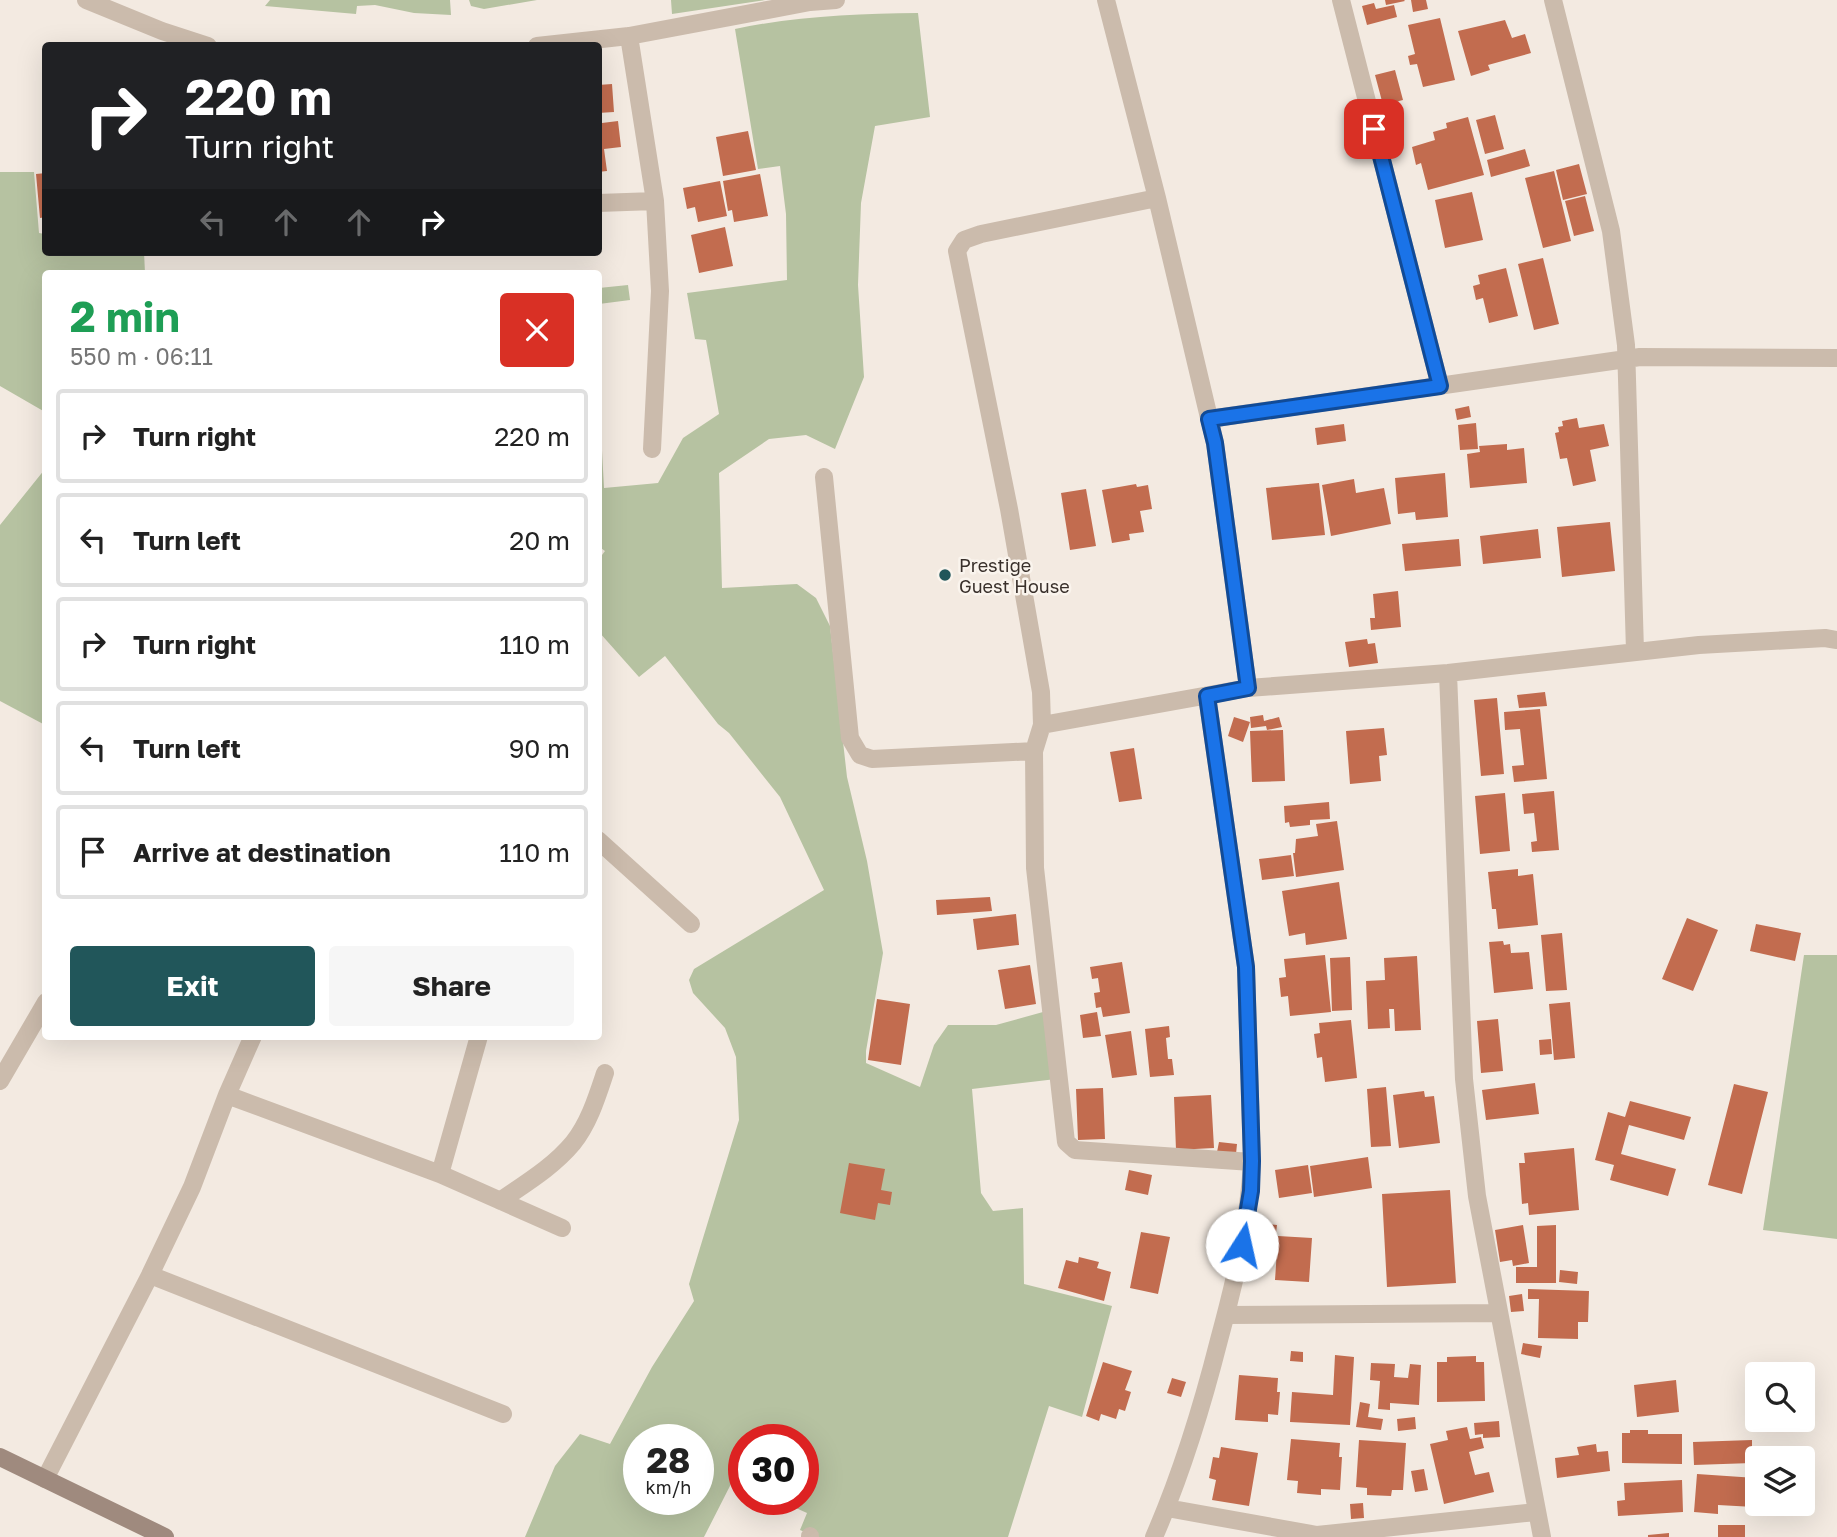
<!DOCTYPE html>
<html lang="en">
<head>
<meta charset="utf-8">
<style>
  body { margin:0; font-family:"Golos Text",sans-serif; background:#f6f6f6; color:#222; height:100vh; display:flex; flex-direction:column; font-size:26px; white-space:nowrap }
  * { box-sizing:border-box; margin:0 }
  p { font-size:23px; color:#767676 }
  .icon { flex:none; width:38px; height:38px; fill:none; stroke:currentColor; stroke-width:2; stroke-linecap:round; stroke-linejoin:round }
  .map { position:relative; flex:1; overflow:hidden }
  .side { position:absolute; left:42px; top:270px; width:560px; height:770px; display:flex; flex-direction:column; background:#fff; border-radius:7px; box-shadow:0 7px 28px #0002 }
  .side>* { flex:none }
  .guide { position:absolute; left:42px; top:42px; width:560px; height:214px; border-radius:7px; box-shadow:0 7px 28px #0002; background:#202124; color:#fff; overflow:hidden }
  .fabs { position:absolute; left:1745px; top:1362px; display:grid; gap:14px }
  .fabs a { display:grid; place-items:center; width:70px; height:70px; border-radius:7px; background:#fff; box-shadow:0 7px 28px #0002; font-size:35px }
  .speed { position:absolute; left:623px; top:1424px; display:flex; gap:14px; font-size:35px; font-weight:700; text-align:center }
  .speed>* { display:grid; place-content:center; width:91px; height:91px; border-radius:50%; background:#fff; box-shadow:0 7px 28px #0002; line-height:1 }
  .speed small { font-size:18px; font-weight:400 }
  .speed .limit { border:10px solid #d22; background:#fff; color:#111 }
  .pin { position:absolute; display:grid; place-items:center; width:60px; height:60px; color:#fff; margin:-30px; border-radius:14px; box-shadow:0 4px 10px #0006 }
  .me { position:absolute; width:77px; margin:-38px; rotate:10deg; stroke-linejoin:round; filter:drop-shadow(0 0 5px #0008) }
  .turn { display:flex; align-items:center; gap:24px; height:147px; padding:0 28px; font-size:32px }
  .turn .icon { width:91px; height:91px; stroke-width:2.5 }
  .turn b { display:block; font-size:49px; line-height:60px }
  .lanes { display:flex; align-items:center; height:66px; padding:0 28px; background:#0003; justify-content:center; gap:35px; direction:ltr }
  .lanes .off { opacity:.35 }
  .round { display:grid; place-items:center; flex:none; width:74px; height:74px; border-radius:7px; background:#f6f6f6 }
  .head { display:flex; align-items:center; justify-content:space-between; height:119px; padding:0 28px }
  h1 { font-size:42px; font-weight:700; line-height:52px; color:#1e9e55 }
  .cta { display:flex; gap:14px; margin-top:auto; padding:14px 28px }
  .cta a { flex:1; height:80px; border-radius:7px; background:#21565a; color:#fff; font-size:28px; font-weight:700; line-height:80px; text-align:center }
  .cta a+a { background:#f6f6f6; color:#222 }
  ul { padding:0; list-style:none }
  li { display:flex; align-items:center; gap:21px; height:94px; margin:0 14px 10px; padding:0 14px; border:4px solid #e0e0e0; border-radius:7px }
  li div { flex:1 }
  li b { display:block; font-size:26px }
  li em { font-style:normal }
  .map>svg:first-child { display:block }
</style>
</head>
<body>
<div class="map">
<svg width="1837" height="1537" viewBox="0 0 1837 1537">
  <rect width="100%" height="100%" fill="#f3eae1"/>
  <path fill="#b6c2a1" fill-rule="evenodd" d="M270,0H450L451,15L414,13L375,5L357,6L356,14L265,6Z
    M469,0H537L484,9L471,6Z
    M671,0H765L672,14Z
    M918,13L930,117L875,126L861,203L858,285L864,377L835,449L806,435L769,439L719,473L722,588L797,584L816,598L830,626L847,777L867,861L883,953L866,1051V1063L920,1087L934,1045L948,1025H996L1043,1012L1056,1079L972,1089L981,1193L993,1211L1023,1208L1024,1284L1112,1306L1082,1417L1049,1406L1008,1537H816L800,1530L807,1513L778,1500H803V1440H744V1485L733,1480L704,1537H525L555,1466L580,1434L610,1444L652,1367L694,1301L689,1284L739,1120L736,1057L725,1028L693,993L689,980L694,969L824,890L780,797L729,733L718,724L665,656L639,677L599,632V559L605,551L598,546L599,413H600L604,488L658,483L683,438L719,414L706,340L695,339L687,293L787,280L786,214L780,166L758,169L735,29C796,16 857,14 918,13ZM639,1440H698V1500H639Z
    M0,172H34L39,233L45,234L46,252H144L145,273H46L45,412L0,386Z
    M628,285L630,300L599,304V288Z
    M45,469V725L0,701V525Z
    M1804,955H1837V1239L1763,1230Z"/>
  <path fill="#c26c4f" d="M1385,0H1404L1405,1L1386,5Z
    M1411,0H1426L1428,9L1413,12Z
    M1374,3L1376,9L1394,5L1397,17L1367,25L1362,6Z
    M1440,18L1455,80L1423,87L1417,64L1410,65L1408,56L1415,54L1408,25Z
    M1505,20L1512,38L1525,34L1531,53L1488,65L1490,70L1471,76L1458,31Z
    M1395,70L1403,100L1383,105L1375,75Z
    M612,84L614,112L598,113V85Z
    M1495,115L1504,149L1485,154L1476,120Z
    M1468,117L1484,175L1428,190L1421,163L1416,165L1412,147L1435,140L1433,132L1447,128L1446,123Z
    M618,121L621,147L604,149L607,171L598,172V127L602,126V123Z
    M748,131L756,170L723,176L716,137Z
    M1525,149L1530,166L1491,177L1487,160Z
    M1579,164L1587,194L1563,200L1556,170Z
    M1554,171L1571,241L1543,248L1525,178Z
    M46,173V217L40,218L36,174Z
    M760,174L768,216L734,222L732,210L728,211L723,181Z
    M720,181L727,216L698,222L695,207L687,209L683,188Z
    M1472,192L1483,240L1445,248L1435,200Z
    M1585,196L1594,231L1574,236L1565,201Z
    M725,227L733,266L699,273L691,235Z
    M1543,258L1559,324L1534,330L1518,264Z
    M1506,268L1518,316L1489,323L1483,298L1476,300L1473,286L1480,284L1478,275Z
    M1469,406L1471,417L1457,420L1455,409Z
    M1577,418L1579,428L1604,424L1609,446L1590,450L1596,481L1573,486L1567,458L1560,459L1555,433L1559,432L1558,427L1563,426L1562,421Z
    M1476,423L1478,449L1460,450L1458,425Z
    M1344,424L1346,441L1317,445L1315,428Z
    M1507,444V450L1524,448L1527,483L1470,488L1467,454L1480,452L1479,446Z
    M1445,473L1448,517L1416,520L1415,512L1398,514L1395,478Z
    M1354,479L1356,493L1384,488L1391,524L1331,536L1322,485Z
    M1319,483L1325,535L1272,540L1266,488Z
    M1136,484L1137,487L1148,485L1152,509L1140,511L1144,532L1129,534L1130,540L1112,543L1102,490Z
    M1086,489L1096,546L1070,550L1061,493Z
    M1610,522L1615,571L1562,577L1557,527Z
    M1538,529L1541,558L1483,564L1480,536Z
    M1459,539L1461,566L1405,571L1402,544Z
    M1398,591L1401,627L1371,630L1370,618H1375L1373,594Z
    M1367,639L1368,644L1375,643L1378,663L1349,667L1345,642Z
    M1545,692L1547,706L1519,708L1517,695Z
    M1497,698L1504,774L1481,776L1474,700Z
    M1540,709L1547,779L1514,782L1512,766L1524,765L1520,729L1505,730L1504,712Z
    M1263,715L1264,721L1279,717L1282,727L1267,730L1266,726L1251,728L1250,717Z
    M1234,717L1250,722L1243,742L1228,736Z
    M1384,728L1387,755L1379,756L1381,781L1350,784L1346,731Z
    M1283,730L1285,781L1252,782L1250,731Z
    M1134,748L1142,799L1119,802L1110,752Z
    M1554,791L1559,850L1532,852L1531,842L1537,841L1534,813L1524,814L1522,794Z
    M1505,793L1510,851L1480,854L1475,796Z
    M1329,802L1330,819L1310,820V825L1290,827L1289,822L1285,823L1284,806Z
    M1337,821L1344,870L1296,877L1293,853H1295L1296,839L1318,836L1316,824Z
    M1291,855L1294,876L1262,880L1259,859Z
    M1518,869V876L1533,874L1538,925L1498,929L1496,909H1492L1488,872Z
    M1339,882L1347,939L1306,945L1305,933L1289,936L1282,891Z
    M990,897L992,911L937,915L936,900Z
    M1016,914L1019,945L977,950L973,919Z
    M1687,918L1718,930L1693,991L1662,979Z
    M1756,924L1801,933L1795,961L1750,951Z
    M1562,933L1567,990L1546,991L1541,935Z
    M1503,941L1504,945L1510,944L1511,953L1529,952L1533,989L1494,993L1489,942Z
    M1325,955L1331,1012L1290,1016L1288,996L1281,997L1279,978L1286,977L1284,959Z
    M1417,956L1421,1030L1395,1031L1394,1009H1389L1390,1028L1368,1029L1366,981L1385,980L1384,958Z
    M1350,957L1352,1010L1332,1011L1330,958Z
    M1122,962L1130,1013L1103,1017L1101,1007L1096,1008L1094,993L1100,992L1098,978L1092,979L1090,967Z
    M1030,965L1036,1004L1005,1009L998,970Z
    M877,999L910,1004L901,1065L868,1060Z
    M1570,1002L1575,1058L1554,1060L1549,1004Z
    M1097,1012L1101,1036L1083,1038L1080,1015Z
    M1498,1019L1503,1071L1481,1073L1477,1021Z
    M1351,1020L1357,1078L1325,1082L1322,1057L1317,1058L1314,1034L1320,1033L1319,1023Z
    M1169,1026L1170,1037L1166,1038L1168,1059H1172L1174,1075L1150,1077L1145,1029Z
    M1131,1031L1137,1075L1112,1078L1105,1035Z
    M1551,1039L1552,1054L1540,1055L1539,1040Z
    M1535,1083L1539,1114L1486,1120L1482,1090Z
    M1734,1084L1768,1092L1742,1194L1708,1185Z
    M1386,1087L1391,1146L1371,1147L1367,1089Z
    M1103,1088L1105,1139L1078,1140L1076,1089Z
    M1424,1091L1425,1097L1434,1096L1440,1143L1399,1148L1393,1095Z
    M1211,1095L1214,1148L1176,1150L1174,1097Z
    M1630,1101L1691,1117L1684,1140L1629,1125L1621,1154L1676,1169L1668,1196L1610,1180L1614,1165L1595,1160L1608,1112L1625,1117Z
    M1219,1142L1237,1144L1236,1154L1217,1152Z
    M1574,1148L1579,1210L1529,1215L1528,1203L1522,1204L1519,1163H1525L1524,1153Z
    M1368,1157L1372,1188L1314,1197L1310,1166Z
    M849,1163L885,1169L881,1190L892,1192L890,1205L878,1203L875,1220L840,1213Z
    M1308,1165L1312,1193L1279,1198L1275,1170Z
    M1129,1170L1152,1175L1148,1195L1125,1190Z
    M1450,1190L1456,1283L1387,1287L1382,1194Z
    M1266,1224L1277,1225L1272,1265L1254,1263L1258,1236L1264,1237Z
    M1523,1225L1529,1263L1513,1266L1512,1260L1500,1262L1495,1230Z
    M1556,1225V1283H1516V1267H1537V1226Z
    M1141,1232L1170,1237L1158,1294L1130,1288Z
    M1278,1236L1312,1238L1309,1282L1275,1280Z
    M1079,1257L1099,1262L1097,1268L1111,1272L1104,1301L1058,1288L1066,1260L1078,1263Z
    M1560,1270L1578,1272L1577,1284L1559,1282Z
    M1528,1289L1589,1291L1588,1322H1578V1339L1538,1338L1539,1299H1528Z
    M1522,1294L1524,1311L1511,1312L1509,1296Z
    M1523,1343L1542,1346L1540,1358L1521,1354Z
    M1291,1351L1303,1352V1362L1290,1361Z
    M1335,1355L1354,1357L1350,1425L1290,1422L1292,1392L1333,1395Z
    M1476,1356V1362H1484L1485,1401L1437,1402V1362H1447V1357Z
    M1103,1362L1132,1371L1125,1390L1131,1392L1125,1411L1119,1409L1116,1419L1101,1414L1099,1421L1086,1416Z
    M1371,1363L1395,1364L1394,1377L1408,1378L1410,1364L1421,1365L1419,1405L1390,1403V1410L1378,1409L1380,1381L1370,1380Z
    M1239,1375L1278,1378L1277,1392H1280L1278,1415L1268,1414V1422L1235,1420Z
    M1172,1378L1186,1382L1181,1397L1167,1393Z
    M1676,1380L1679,1412L1637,1417L1634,1385Z
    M1360,1402L1370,1404L1368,1417L1383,1419L1381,1430L1356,1427Z
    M1415,1417L1416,1429L1398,1431L1397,1419Z
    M1499,1421L1500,1437L1483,1438V1434L1475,1435L1474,1423Z
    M1467,1427L1470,1439L1481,1437L1484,1448L1469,1452L1475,1475L1489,1472L1494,1492L1444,1504L1430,1444L1448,1440L1446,1431Z
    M1630,1430H1648V1434H1682V1464L1622,1463V1433H1630Z
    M1291,1439L1340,1443L1339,1457H1342L1340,1490L1321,1489V1495L1297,1493L1298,1481L1287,1480Z
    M1359,1440L1406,1443L1403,1490H1392L1391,1496L1367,1495V1488L1356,1487Z
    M1752,1440V1463L1694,1465L1693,1442Z
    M1596,1444L1597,1452L1608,1451L1610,1471L1557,1478L1555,1458L1579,1455L1577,1447Z
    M1221,1447L1258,1453L1249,1506L1212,1500L1216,1480L1209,1478L1213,1457L1219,1458Z
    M1424,1469L1428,1490L1415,1492L1411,1471Z
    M1697,1474L1756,1478L1754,1507L1718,1505V1514L1694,1512Z
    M1682,1480L1683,1512L1618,1516L1617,1501L1625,1500L1624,1483Z
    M1363,1503L1364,1518L1351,1519L1350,1504Z
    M1718,1525H1745V1537H1718Z
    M1669,1533V1537H1648V1535Z"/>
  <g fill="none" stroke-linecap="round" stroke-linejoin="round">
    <path stroke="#cbbbac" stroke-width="18" d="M86,0L162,31L208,46
      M1106,0L1157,198L1215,443L1248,688
      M1341,0L1440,386
      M1553,0L1611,231L1626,345L1635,651
      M629,36L655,201L660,291L652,449
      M537,46L629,36L810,2L836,0
      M1157,198L981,234L964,240L957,251L1009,509L1041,692L1042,725L1034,751L1035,868L1066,1142L1075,1150L1252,1162
      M598,203L655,201
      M1209,419L1640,357L1837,358
      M824,477L850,738L860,755L872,759L1034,751
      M1448,673L1464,1079L1477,1196L1542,1537
      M1042,725L1248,688L1448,673L1699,645L1825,638L1837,640
      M598,840L691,924
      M0,1081L46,1002
      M227,1095L440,1174L562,1228
      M440,1174L479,1036
      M500,1201C526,1183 553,1167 573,1143C589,1123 597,1097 605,1073
      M150,1275L503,1414
      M1226,1315L1499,1313
      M45,1479L150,1275L192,1187L227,1095L253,1036
      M1167,1508L1317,1535L1536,1512
      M810,1537V1536
      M1154,1537C1182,1473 1202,1407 1219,1340C1235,1281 1249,1222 1252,1162L1246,967L1207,696"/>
    <path stroke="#9f8a7e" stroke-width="18" d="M0,1457L165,1537"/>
  </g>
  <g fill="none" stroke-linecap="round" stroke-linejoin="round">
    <defs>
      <path id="route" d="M1242,1245L1251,1191L1252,1161L1246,967L1207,696L1248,688L1215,443L1209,419L1440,386L1374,129"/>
    </defs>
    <use href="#route" stroke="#114b97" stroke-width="18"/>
    <use href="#route" stroke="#1a73e8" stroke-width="12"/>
  </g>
  <circle fill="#21565a" stroke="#faf4ed" stroke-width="2.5" cx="945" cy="575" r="7"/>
  <g text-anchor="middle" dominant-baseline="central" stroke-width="5" stroke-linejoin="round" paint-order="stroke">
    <g font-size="18" fill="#39302b" stroke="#faf4ed" text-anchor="start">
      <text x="959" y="565">Prestige<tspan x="959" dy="21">Guest House</tspan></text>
    </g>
  </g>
</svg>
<div class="fabs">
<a><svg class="icon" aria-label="search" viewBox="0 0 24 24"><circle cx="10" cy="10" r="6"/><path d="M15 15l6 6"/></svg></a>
<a><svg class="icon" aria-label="layers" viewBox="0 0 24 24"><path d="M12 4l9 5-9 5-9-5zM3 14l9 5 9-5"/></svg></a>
</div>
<div class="speed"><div>28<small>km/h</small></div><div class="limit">30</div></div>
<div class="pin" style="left:1374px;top:129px;background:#d93025"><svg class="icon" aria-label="arrive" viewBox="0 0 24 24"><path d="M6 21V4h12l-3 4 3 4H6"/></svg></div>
<svg class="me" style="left:1242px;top:1245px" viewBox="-20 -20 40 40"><circle r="19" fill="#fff"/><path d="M0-13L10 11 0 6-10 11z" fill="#1a73e8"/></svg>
<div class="guide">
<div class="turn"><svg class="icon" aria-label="right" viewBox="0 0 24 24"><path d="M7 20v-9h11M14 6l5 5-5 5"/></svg><div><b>220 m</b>Turn right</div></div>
<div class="lanes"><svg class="icon off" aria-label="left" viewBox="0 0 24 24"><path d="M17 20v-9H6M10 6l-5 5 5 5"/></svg><svg class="icon off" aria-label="ahead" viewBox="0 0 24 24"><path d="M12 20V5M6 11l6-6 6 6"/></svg><svg class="icon off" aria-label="ahead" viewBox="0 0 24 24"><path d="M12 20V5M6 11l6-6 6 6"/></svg><svg class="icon" aria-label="right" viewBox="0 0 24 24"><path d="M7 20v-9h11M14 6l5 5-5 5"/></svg></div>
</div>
<section class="side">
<div class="head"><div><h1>2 min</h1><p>550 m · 06:11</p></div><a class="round" style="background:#d93025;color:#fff"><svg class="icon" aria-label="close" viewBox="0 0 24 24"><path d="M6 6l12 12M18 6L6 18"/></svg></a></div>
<ul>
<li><svg class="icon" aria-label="right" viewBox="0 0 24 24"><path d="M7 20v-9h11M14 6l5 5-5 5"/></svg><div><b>Turn right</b></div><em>220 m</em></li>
<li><svg class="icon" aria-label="left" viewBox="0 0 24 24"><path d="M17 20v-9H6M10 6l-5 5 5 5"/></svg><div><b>Turn left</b></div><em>20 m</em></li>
<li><svg class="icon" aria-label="right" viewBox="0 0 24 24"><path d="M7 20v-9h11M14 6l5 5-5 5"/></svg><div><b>Turn right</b></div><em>110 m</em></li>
<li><svg class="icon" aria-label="left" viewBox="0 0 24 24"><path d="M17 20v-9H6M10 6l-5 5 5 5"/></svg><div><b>Turn left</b></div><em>90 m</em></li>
<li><svg class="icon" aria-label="arrive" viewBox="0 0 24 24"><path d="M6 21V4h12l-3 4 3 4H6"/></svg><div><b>Arrive at destination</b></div><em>110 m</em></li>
</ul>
<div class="cta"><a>Exit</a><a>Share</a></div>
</section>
</div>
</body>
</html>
